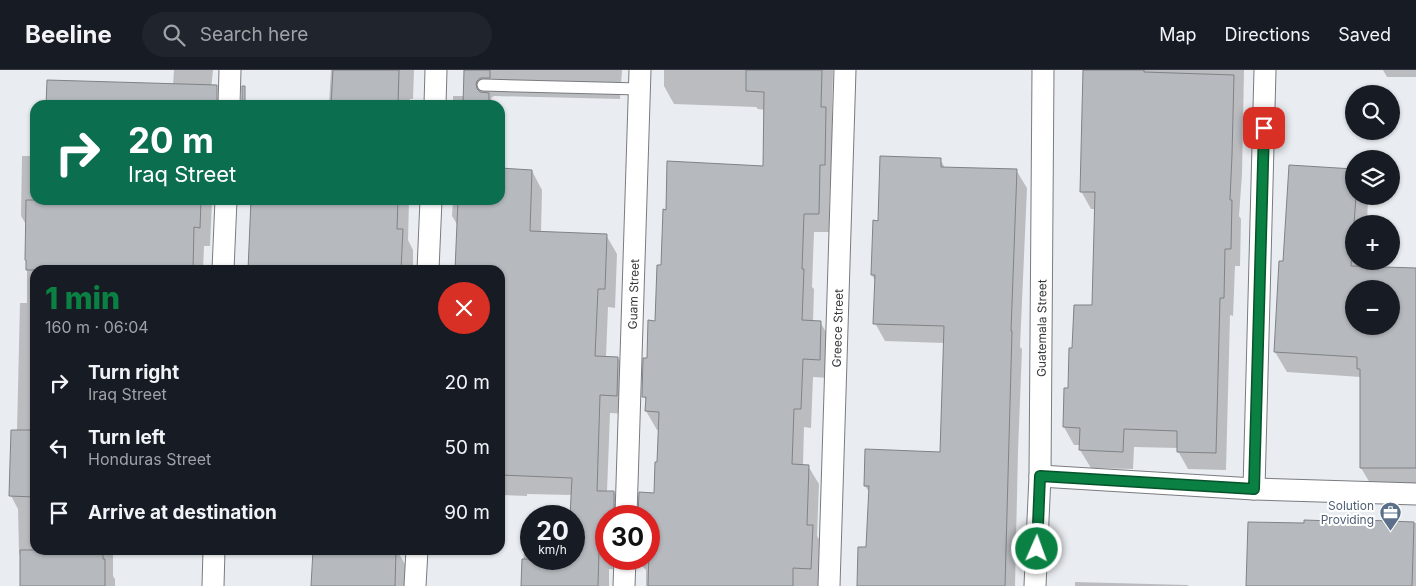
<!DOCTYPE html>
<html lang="en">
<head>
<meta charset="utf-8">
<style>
  body { margin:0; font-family:Inter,sans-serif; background:#20242c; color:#f1f3f6; height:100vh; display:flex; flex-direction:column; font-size:19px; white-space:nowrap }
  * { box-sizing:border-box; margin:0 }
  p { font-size:16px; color:#9ea1a6 }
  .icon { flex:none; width:28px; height:28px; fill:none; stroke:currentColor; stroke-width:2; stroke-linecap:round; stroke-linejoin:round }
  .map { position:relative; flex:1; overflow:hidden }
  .details { position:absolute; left:30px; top:195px; width:475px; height:290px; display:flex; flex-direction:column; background:#171b24; border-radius:15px; box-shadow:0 1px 4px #0004 }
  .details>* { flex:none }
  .hud { position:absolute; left:30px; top:30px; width:475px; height:105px; border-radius:15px; box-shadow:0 1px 4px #0004; background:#0b6e4f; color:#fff; overflow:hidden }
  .tools { position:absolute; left:1345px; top:15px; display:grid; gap:10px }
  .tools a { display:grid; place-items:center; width:55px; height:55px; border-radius:50%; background:#171b24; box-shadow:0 1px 4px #0004; font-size:25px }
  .speed { position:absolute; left:520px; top:435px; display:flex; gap:10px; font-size:25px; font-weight:700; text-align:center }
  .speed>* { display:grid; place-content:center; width:65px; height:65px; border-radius:50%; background:#171b24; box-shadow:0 1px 4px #0004; line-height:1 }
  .speed small { font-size:12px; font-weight:400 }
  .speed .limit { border:8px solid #d22; background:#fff; color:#111 }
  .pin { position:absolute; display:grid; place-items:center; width:42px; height:42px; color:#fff; margin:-21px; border-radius:10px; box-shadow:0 2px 8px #0006 }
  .me { position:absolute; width:55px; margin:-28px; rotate:2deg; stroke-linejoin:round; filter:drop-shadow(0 0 4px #0008) }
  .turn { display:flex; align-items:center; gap:18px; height:105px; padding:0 15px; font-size:22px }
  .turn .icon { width:65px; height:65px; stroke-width:2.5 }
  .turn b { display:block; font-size:35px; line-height:42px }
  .round { display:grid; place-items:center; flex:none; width:52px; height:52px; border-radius:26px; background:#20242c }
  .headline { display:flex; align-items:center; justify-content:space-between; height:85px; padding:0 15px }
  h1 { font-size:30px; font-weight:800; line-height:38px; color:#0b8043 }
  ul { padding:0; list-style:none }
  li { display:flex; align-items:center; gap:15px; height:65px; padding:0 15px }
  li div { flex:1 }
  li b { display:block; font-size:19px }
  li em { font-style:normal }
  header { display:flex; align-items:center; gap:30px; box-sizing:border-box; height:70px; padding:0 25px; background:#171b24; border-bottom:1px solid #363941 }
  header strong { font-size:24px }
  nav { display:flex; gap:28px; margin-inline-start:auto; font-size:18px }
  .search { width:350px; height:45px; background:#20242c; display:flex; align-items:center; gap:12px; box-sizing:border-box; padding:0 18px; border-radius:28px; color:#9ea1a6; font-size:19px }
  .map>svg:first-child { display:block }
</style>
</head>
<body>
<header>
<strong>Beeline</strong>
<div class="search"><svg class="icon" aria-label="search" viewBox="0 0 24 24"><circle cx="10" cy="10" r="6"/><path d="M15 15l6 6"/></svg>Search here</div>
<nav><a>Map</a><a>Directions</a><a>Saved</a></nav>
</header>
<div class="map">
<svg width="1416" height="516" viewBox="0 0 1416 516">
  <rect width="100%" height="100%" fill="#e9ecf0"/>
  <path fill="#0003" fill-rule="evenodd" d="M174,0H213L211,20L219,35H47L173,15Z
    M331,0H414L413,29H410L409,35H329Z
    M466,0H622L620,29L494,26L491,28L495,35H453V26H464Z
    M664,0H833L832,49L836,57L835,113H830L829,162H814L812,217L814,219L813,252H820L831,270L830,308L813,307L811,358L804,357L803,395L808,396L819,414L817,466L823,475L821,516H646V500L643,497L636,495L630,496L626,500L609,499V516H522L524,479L531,480V489H574V446H572V425L527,424V426L500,425V200H457L458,156L452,146L453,130H500V100L532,101L542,120L541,163L606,165L617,184L615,238L608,237L606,287L618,288L629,306L627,344L610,343L607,422H614L624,441V446H606V489H649V446H640V423L655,424L658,394L660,360H657L646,341L647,332L644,327L648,289L656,252L667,141L764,97L765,40L758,39L756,37L674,34L664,16Z
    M1085,0H1244L1242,104L1239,146L1241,149L1240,196H1235L1233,246L1230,245L1226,400L1188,399L1178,381V378L1134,377L1133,399L1091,398L1080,380V375H1074L1064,357L1073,280L1093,237L1095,139H1091L1081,121Z
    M1383,0H1416V7H1387Z
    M22,86H35V130H212L210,176H204L203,200H35V480H113V506L115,509V516H21V487L19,483L18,439L11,426L17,361L20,233H27V156L21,146Z
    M940,89L945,98L1016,100L1027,118L1020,277L1022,279L1018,381L1015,516H858L868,479L870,423L865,416L941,383L944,273L885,271L875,253L876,212L872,205L879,152Z
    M1354,126H1368L1367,154H1354V191H1364V198L1416,199V418H1373L1361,398V307L1287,302L1275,282L1284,193ZM1354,219H1391V256H1354Z
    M250,130H409L408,170L413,180V200H249L252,144L250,141Z
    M1365,452L1416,453V516H1247L1364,453Z
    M314,480H397L406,496L405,516H313Z
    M1075,512L1188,515V516H1075Z"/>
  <path fill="#b6b9bd" stroke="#808386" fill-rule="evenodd" d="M333,0H399L398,35H331Z
    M464,0H490V8H480L477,11L476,14L477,19L480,22L489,23V35H463Z
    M746,0H822L821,37H826L825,95H820L819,144H804L802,199H804L802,250L821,251L820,290L803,289L801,339H794L792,394L809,395L807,455H813L811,499L793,498V516H648L650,446H638L639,422L654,423L655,392H657L659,342L645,341L646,327H642L643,288H647L648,250L655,251L657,195H661L663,139L666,140L667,91L763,96L764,22L746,21Z
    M1083,0H1144V2L1234,5L1232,85L1230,130H1232L1231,179H1225L1224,228H1220L1216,383L1177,382V361L1124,359L1123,382L1079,380L1080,358L1063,357L1064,318H1068L1069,278H1072L1074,235H1092L1095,122H1080Z
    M47,10L217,15V35H46Z
    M242,16H245V35H242Z
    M880,86L941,88V97L1017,99L1011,261H1012L1005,516H857L858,477H866L869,416H864L865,379L940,382L944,256L873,254L875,205H871L873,150L878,151Z
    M1289,95L1354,99V126H1356L1351,196L1416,198V398H1360V299H1357V287L1274,282L1279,191H1283ZM1354,219H1391V256H1354Z
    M500,98L532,100L530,161L607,164L605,219H598L595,286L618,287L617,326L600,325L597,421H614V446H606V481H599L598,516H521L522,489H574V446H570L572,408L500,405V200H455L458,130H500Z
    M26,130H201L200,158L194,157L193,200H26V190H25Z
    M251,130H398L397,159H403L401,200H248Z
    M11,360H35V427L9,426Z
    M1304,450L1363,452V450L1414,452L1412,516H1246L1248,452L1304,453Z
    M20,480H103V489H105V516H20Z
    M313,480H396L395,516H311Z"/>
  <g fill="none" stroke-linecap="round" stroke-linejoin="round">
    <defs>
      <path id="service" d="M483,15L640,19"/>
      <g id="minor">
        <path d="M229,35L230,0"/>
        <path d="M435,35L436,0"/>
        <path d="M223,200L226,130"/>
        <path d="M428,200L431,130"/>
        <path d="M1040,406L1254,419L1416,424"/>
        <path d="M1254,419L1265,0"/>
        <path id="s1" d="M626,446L640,0"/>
        <path d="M213,516L214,480"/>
        <path d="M415,516L417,480"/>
        <path d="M624,516L625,489"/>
        <path id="s2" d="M829,516L845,0"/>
        <path id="s3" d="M1035,516L1040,406L1043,0"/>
      </g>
    </defs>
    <use href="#service" stroke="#797b7f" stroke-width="13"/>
    <use href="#minor" stroke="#797b7f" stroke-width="23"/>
    <use href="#service" stroke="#fff" stroke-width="11"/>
    <use href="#minor" stroke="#fff" stroke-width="21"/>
  </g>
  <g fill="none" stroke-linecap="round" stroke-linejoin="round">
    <defs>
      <path id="route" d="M1037,479L1040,406L1254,419L1264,58"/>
    </defs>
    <use href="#route" stroke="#07532c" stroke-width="12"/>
    <use href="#route" stroke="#0b8043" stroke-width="9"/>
  </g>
  <defs>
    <symbol id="office-pin" viewBox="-11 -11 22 30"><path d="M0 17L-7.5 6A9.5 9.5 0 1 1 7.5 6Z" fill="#5c6f8a" stroke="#fff"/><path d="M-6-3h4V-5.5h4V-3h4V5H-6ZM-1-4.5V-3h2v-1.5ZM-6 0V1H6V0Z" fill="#fff"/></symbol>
  </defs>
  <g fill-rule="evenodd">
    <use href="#office-pin" x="1378" y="430" width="25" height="34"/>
  </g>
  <g text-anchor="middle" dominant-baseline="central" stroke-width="4" stroke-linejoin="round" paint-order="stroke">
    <g font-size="12" fill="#363839" stroke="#fff">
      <text stroke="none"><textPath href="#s1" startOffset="222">Guam Street</textPath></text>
      <text stroke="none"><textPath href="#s2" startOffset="258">Greece Street</textPath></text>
      <text stroke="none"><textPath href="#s3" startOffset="258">Guatemala Street</textPath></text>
    </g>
    <g font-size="12" fill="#4e5e75" stroke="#fff" text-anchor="end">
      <text x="1374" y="435">Solution<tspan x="1374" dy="14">Providing</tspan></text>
    </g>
  </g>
</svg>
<div class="tools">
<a><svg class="icon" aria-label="search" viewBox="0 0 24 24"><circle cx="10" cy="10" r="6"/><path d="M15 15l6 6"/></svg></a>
<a><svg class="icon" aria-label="layers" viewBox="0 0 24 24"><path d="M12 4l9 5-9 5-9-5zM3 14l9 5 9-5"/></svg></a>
<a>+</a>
<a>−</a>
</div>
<div class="speed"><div>20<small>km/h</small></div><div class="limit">30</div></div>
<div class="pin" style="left:1264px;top:58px;background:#d93025"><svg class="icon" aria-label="arrive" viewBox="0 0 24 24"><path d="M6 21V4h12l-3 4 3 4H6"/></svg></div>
<svg class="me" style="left:1037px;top:479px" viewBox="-20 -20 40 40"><circle r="17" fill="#0b8043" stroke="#fff" stroke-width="3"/><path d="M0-11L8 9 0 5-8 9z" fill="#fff"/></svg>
<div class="hud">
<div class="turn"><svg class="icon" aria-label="right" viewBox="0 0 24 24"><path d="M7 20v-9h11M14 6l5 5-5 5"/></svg><div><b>20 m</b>Iraq Street</div></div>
</div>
<section class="details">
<div class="headline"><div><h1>1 min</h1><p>160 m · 06:04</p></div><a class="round" style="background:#d93025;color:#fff"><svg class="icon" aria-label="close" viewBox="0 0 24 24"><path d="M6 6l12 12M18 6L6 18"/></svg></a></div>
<ul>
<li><svg class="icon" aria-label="right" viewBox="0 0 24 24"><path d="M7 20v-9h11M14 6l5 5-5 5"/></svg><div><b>Turn right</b><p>Iraq Street</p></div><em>20 m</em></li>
<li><svg class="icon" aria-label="left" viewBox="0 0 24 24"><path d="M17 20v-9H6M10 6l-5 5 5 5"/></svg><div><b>Turn left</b><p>Honduras Street</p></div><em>50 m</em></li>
<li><svg class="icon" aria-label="arrive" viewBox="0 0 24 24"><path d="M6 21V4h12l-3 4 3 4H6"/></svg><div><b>Arrive at destination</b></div><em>90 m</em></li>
</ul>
</section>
</div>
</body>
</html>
